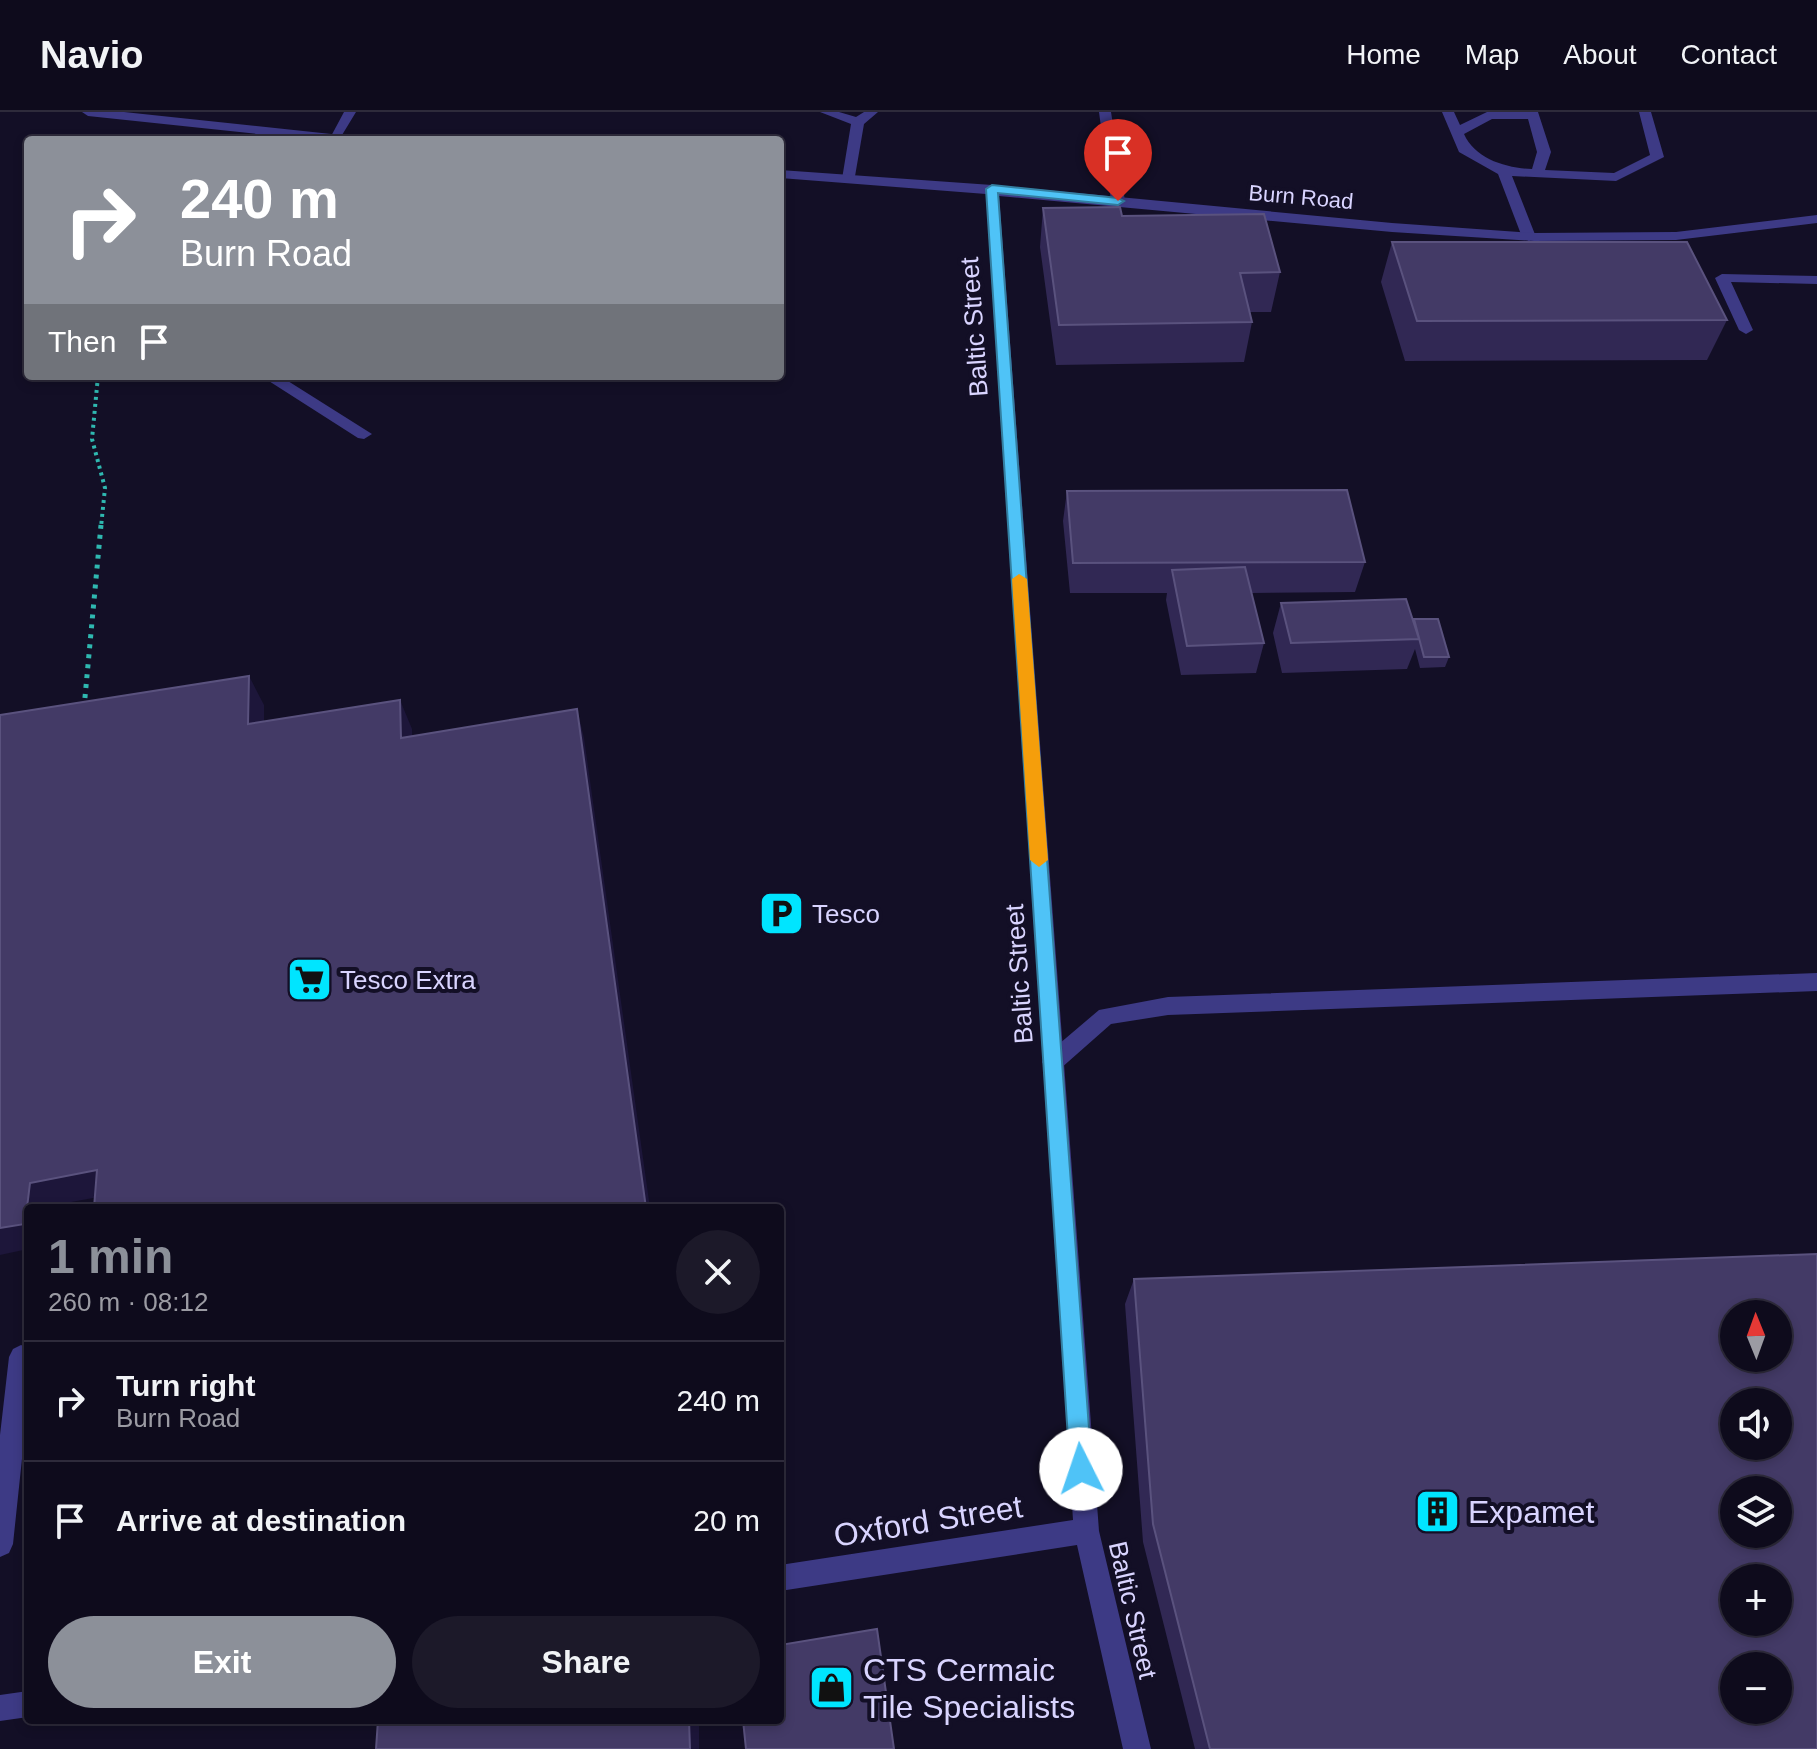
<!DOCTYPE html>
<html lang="en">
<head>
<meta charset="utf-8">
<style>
  body { margin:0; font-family:Helvetica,sans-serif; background:#1c1929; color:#f1f3f6; height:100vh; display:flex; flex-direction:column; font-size:30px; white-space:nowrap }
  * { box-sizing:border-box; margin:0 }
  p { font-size:26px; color:#9b9ba3 }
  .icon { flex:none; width:44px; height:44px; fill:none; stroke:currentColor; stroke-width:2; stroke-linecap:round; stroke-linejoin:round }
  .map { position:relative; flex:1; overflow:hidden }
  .details { position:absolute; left:24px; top:1092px; width:760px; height:520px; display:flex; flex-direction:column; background:#0e0b1c; border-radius:8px; box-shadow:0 4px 12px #0003,0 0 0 2px #2e2b3b }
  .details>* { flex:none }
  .guide { position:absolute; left:24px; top:24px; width:760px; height:244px; border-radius:8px; box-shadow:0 4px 12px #0003,0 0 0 2px #2e2b3b; background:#8c9099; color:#fff; overflow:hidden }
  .needle { width:52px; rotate:359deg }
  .controls { position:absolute; left:1720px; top:1188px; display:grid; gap:16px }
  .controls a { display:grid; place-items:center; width:72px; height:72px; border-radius:50%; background:#0e0b1c; box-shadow:0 4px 12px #0003,0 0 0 2px #2e2b3b; font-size:40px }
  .pin { position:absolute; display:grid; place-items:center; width:68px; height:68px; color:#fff; margin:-82px -34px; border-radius:50% 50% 50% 0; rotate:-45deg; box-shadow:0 0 8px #0007 }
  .pin .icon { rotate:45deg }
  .me { position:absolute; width:88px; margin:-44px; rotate:356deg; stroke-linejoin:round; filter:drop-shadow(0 0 6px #0008) }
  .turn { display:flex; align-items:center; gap:28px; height:168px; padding:0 24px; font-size:36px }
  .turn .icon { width:104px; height:104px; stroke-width:2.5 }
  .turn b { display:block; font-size:56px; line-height:68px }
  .then { display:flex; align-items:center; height:76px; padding:0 24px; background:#0003; gap:16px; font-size:30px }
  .round { display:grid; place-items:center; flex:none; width:84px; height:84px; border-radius:42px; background:#1c1929 }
  .head { display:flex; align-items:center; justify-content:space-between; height:136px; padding:0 24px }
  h1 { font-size:48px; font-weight:600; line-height:60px; color:#8c9099 }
  .action { display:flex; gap:16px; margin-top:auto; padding:16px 24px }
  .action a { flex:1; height:92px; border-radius:48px; background:#8c9099; color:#fff; font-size:32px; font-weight:600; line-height:92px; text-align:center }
  .action a+a { background:#1c1929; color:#f1f3f6 }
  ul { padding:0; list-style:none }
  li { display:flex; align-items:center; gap:24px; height:120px; padding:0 24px; border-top:2px solid #2e2b3b }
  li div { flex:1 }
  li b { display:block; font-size:30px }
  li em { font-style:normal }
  header { display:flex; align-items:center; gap:48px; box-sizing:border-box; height:112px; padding:0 40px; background:#0e0b1c; border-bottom:2px solid #2e2b3b }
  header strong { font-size:38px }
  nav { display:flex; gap:44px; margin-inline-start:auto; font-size:28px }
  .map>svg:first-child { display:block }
</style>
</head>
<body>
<header>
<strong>Navio</strong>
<nav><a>Home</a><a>Map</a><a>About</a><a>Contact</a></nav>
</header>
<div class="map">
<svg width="1817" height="1637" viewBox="0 0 1817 1637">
  <rect width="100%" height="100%" fill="#130f26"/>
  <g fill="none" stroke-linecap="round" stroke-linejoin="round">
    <path stroke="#2fb8b0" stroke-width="4" stroke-dasharray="3 4" stroke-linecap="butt" d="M98,264L92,327L105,376L101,415"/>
    <path stroke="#2fb8b0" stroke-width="5" stroke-dasharray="4 6" stroke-linecap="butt" d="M84,596L101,413"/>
    <path fill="#3d3a85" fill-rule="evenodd" d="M344,0H356L339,28H329Z
      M820,0H839L856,5L864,0H878L864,12L854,70L842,67L851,12Z
      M1099,0H1111L1125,89L1118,93L1111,89Z
      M1442,0H1454L1460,13L1487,0H1538L1551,40L1545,58L1614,61L1650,43L1639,0H1651L1664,45L1616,69L1512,64L1536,125L1529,129L1522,125L1498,62L1459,40ZM1492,7H1528L1537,40L1532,57C1506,56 1475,47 1464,22Z
      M1722,162L1817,164V172L1731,170L1753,218L1746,222L1739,218L1715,166Z
      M261,264H280L372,322L364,327L358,326Z
      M1817,861V879L1168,903L1111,912L1060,957L1053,959L1046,957L1042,950L1046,943L1099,898L1168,885Z
      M21,1233L28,1236V1290L13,1432L9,1441L0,1445V1323L9,1245L13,1237Z"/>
    <path fill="#3d3a85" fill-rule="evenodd" d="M82,0H124L350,24L356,28H314L88,4Z
      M780,58L992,73L1392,111L1534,121L1676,120L1817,103V111L1676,128L1534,129L1392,120L999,84L1099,1419L1151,1637H1123L1077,1433L780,1479V1453L1073,1408L986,82L780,66Z
      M28,1579V1605L0,1609V1583Z"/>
  </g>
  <path fill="#312854" d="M1043,96L1122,104L1280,160L1271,200H1250L1252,210L1244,250L1056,253L1040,135Z
    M1392,130L1727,208L1707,248L1405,249L1381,170Z
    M1067,379L1365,450L1355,480L1251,481L1264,531L1256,561L1181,563L1166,488L1167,481H1070L1063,409Z
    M1281,491L1413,509L1414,507L1449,545L1445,555L1420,556L1415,537L1407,557L1282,561L1273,521Z
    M1134,1167L1817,1637H1195L1143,1430L1125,1192Z"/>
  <path fill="#1d163a" d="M249,564L264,593V641L248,612Z
    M400,588L412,617L413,655L401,626Z
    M577,597L584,626L650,1096H646Z
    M97,1058L120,1081L55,1093V1096H28V1137L0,1143V1116L30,1071Z
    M689,1608H699V1637H690Z"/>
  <path fill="#433a66" stroke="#5a527e" stroke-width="2" fill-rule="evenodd" d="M1120,95L1122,104L1264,102L1280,160L1240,161L1252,210L1059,213L1043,96Z
    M1392,130H1687L1727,208L1417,209Z
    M1347,378L1365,450L1073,451L1067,379Z
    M1245,455L1264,531L1187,534L1172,458Z
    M1406,487L1419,527L1291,531L1281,491Z
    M1414,507H1438L1449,545H1424Z
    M249,564L248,612L400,588L401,626L577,597L646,1096H94L97,1058L30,1071L25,1112L0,1116V603Z
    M1817,1142V1637H1210L1153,1412L1134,1167ZM1734,1202H1778V1246H1734ZM1734,1290H1778V1334H1734ZM1734,1378H1778V1422H1734ZM1734,1466H1778V1510H1734ZM1734,1554H1778V1598H1734Z
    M877,1517L894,1637H746L743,1608H780V1533Z
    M378,1608H689L690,1637H376Z"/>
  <path fill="#4fc3f7" stroke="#337fa1" stroke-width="2" d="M992,73L1118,86L1124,89L1118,93L998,81L1092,1357L1089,1365L1081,1368L1073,1365L1070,1357L986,77Z"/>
  <path fill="#f59e0b" d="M1019,462L1027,467L1048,748L1039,755L1030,748L1012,467Z"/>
  <defs>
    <symbol id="parking-square" viewBox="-11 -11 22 22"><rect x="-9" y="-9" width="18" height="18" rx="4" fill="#00e5ff" stroke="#130f26"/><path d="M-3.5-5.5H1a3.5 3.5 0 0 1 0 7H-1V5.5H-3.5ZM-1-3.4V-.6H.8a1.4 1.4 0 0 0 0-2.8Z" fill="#111"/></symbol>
    <symbol id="supermarket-square" viewBox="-11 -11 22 22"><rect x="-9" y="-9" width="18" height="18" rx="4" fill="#00e5ff" stroke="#130f26"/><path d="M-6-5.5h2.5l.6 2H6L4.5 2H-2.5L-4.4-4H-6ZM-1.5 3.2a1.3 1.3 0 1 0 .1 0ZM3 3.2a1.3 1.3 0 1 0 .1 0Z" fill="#111"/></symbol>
    <symbol id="building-square" viewBox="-11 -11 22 22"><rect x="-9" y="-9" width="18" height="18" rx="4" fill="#00e5ff" stroke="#130f26"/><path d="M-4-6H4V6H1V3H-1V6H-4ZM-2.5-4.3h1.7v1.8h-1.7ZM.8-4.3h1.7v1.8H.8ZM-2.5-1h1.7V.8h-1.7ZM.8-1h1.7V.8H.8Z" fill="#111"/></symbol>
    <symbol id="shop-square" viewBox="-11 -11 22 22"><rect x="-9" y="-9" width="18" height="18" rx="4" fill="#00e5ff" stroke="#130f26"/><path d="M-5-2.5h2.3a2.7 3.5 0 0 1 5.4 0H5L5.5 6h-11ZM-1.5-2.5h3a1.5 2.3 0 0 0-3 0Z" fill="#111"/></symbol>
  </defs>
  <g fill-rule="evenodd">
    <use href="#parking-square" x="756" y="776" width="51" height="51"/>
    <use href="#supermarket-square" x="284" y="842" width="51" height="51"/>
    <use href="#building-square" x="1412" y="1374" width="51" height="51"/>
    <use href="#shop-square" x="806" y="1550" width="51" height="51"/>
  </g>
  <g text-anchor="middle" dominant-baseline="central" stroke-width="8" stroke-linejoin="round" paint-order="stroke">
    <g font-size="22" fill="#d9d4ff" stroke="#130f26">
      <text transform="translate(1301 85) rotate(5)">Burn Road</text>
    </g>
    <g font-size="26" fill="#d9d4ff" stroke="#130f26">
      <text transform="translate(974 215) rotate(-94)">Baltic Street</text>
      <text transform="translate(1019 862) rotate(-94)">Baltic Street</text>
      <text transform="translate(1133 1498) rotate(77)">Baltic Street</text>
    </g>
    <g font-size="26" fill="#d9d4ff" stroke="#130f26" text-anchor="start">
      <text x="812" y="802">Tesco</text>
      <text x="340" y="868">Tesco Extra</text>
    </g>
    <g font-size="32" fill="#d9d4ff" stroke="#130f26" text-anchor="start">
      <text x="1468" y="1400">Expamet</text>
      <text x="863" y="1558">CTS Cermaic<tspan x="863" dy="37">Tile Specialists</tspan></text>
    </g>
    <g font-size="32" fill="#d9d4ff" stroke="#130f26">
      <text transform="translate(928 1409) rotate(-9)">Oxford Street</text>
    </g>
  </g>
</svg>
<div class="controls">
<a><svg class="needle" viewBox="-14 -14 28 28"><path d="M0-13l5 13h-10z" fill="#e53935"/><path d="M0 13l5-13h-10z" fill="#9b9ba3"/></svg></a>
<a><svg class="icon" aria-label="sound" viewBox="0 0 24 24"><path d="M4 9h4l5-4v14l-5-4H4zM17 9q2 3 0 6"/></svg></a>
<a><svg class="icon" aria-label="layers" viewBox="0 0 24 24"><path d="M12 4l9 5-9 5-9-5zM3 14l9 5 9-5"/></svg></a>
<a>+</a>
<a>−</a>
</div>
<div class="pin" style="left:1118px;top:89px;background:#d93025"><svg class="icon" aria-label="arrive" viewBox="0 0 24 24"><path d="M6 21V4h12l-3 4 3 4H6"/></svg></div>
<svg class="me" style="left:1081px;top:1357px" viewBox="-20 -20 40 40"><circle r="19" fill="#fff"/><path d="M0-13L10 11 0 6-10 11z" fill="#4fc3f7"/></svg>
<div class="guide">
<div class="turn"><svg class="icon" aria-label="right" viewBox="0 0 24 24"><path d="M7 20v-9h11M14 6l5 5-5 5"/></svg><div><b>240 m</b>Burn Road</div></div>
<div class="then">Then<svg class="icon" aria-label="arrive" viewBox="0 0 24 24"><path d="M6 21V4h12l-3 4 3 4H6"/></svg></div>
</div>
<section class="details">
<div class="head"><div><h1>1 min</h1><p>260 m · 08:12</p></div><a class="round"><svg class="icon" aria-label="close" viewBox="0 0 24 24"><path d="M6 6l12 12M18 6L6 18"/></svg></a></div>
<ul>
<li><svg class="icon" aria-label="right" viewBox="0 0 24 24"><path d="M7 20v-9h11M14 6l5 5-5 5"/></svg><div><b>Turn right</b><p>Burn Road</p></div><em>240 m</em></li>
<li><svg class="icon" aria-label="arrive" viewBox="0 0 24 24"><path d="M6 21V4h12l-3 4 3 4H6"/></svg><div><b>Arrive at destination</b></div><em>20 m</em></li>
</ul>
<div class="action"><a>Exit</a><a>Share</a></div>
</section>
</div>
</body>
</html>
